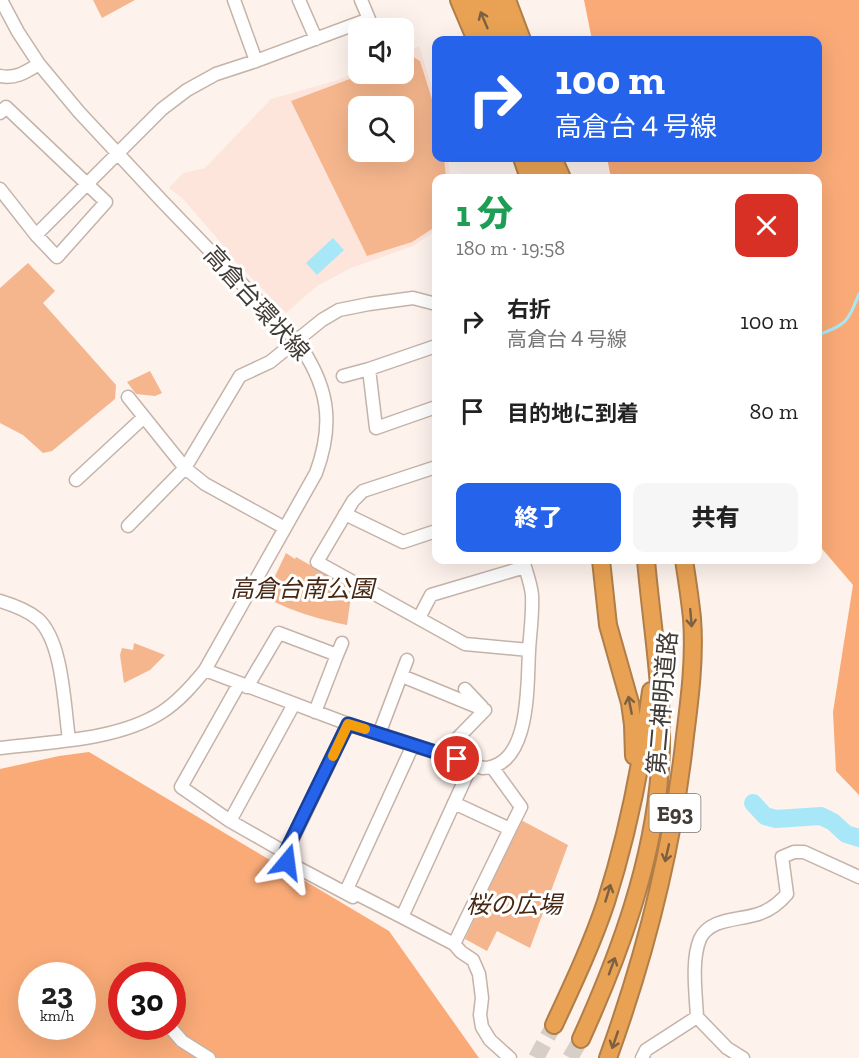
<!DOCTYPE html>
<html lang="ja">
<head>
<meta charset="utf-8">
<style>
  body { margin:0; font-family:"Zilla Slab","Noto Sans JP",serif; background:#f6f6f6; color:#222; height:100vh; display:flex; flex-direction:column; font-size:22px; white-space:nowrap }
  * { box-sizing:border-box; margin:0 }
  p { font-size:20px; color:#767676 }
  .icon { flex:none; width:33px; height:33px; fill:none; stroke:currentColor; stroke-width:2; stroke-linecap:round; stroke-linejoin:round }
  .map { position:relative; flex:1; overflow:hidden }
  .panel { position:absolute; left:432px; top:174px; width:390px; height:390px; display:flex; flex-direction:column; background:#fff; border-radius:12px; box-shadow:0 6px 24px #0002 }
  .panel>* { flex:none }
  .hud { position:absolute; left:432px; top:36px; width:390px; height:126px; border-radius:12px; box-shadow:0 6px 24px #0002; background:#2563eb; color:#fff; overflow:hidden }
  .controls { position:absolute; left:348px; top:18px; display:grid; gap:12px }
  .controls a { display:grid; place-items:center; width:66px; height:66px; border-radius:12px; background:#fff; box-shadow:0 6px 24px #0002; font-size:30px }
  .speed { position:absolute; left:18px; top:962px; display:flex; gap:12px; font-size:30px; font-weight:700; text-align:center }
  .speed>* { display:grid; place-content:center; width:78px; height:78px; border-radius:50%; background:#fff; box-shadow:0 6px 24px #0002; line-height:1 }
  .speed small { font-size:15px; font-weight:400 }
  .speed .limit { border:9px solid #d22; background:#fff; color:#111 }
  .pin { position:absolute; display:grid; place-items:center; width:51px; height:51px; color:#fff; margin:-26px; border:3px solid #fff; border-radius:50%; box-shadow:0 2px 6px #0007 }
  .me { position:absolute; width:66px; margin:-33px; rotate:16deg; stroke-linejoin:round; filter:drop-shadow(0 0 4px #0008) }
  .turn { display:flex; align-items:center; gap:21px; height:126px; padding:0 24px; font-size:27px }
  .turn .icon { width:78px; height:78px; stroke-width:2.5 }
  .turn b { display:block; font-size:42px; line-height:51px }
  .round { display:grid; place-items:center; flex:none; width:63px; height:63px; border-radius:12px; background:#f6f6f6 }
  .overview { display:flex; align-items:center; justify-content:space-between; height:102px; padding:0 24px }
  h1 { font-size:36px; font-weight:800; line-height:45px; color:#1e9e55 }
  .action { display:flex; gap:12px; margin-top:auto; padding:12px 24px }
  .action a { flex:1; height:69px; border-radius:12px; background:#2563eb; color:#fff; font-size:24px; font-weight:800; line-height:69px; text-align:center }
  .action a+a { background:#f6f6f6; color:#222 }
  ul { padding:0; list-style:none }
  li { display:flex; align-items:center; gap:18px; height:90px; padding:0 24px }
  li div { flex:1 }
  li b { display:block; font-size:22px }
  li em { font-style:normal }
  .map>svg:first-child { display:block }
</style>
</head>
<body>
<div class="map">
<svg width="859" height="1058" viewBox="0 0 859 1058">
  <rect width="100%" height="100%" fill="#fdf2ec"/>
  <path fill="#fde5db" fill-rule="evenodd" d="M419,46L436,100V158H448L450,178H436V230L413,246L351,268L317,286L286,313L226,252L222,244L183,199L169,188L183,173L205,168L271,99L335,81L358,71V74H404V53ZM358,106H404V152H358Z"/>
  <path fill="#f5b68d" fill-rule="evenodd" d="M93,0H135L102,18Z
    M412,56L420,61L436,112V158H444L446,178H436V224L435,227L412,242L367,256L291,101L363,74H404V59ZM404,106V152H358V106Z
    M28,263L55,291L43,303L116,385L115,399L52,451L43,453L23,435L0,423V288Z
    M150,371L162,393L155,396L136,394L127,382Z
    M286,553L295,559L296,557L352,589L347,625C315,618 293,612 265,597Z
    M134,643L165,655L150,670L124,683L120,655L122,648L133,650Z
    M521,820L568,845L530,948L497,931L487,951L465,939Z"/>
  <path fill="#f9aa77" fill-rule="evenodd" d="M584,0H859V795L836,771L833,712L853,585L818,544V178H611L607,158H818V40H592Z
    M89,752L389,931L479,1058H0V769L59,756ZM32,975H82V1026H32ZM122,975H172V1026H122Z"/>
  <path fill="#a7e7f8" d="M333,238L344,250L317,275L306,263Z"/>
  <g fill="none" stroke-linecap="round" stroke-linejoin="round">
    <path stroke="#a7e7f8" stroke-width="3" d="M818,335C847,324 847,323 859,294"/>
    <path stroke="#a7e7f8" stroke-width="18" d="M753,803L765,816L776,819L821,816L833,822L846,834L859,838"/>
    <path stroke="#d8cec8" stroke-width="16" stroke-dasharray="16 8" stroke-linecap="butt" d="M536,1058L554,1025
      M570,1058L581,1039"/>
    <defs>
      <path id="minor" d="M234,0L256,61L369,19L361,0
        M299,0L316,39
        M0,76C16,79 26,72 39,64
        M0,113L6,107L106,202L57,257L36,235
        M0,189L36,235L162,109L187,90L216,74L256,61
        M436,346L369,369L376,428L436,407
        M343,376L369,369
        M128,397L185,468L205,484L285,528
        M436,467L363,491L353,501L317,562L465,644L529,650
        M76,480L144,417
        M345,514L403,542L436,531
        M128,526L185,468L240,376L270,362L322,320L339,310L369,304L413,298L436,304
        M0,601C13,605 27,610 38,619C63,642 64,705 69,739
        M419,618L431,595L525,567
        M337,655L342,643
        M205,670L348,724L483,768C531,767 527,685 529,651C530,633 533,614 532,595C531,584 526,571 523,560
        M402,676L485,710L442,754
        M239,684L181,787L230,821L286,853L348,724
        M247,687L279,633L337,655L315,712
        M465,689L482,707
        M379,734L407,660
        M413,745L347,889L402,917L472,764
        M0,748C51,742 119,740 162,712C179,701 192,686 205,670L316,473C335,422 328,384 296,340L162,201L79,112L39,64L18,32L1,0
        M492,767L521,807L510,829
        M230,821L294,704
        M286,853L287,862L353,897
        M402,917L454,944L510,829L454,803
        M454,944L461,952L473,960L479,974L482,998L480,1015L482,1027L490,1040L510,1058
        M169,1026L182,1041L209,1058
        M642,1058L646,1050L697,1017
        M743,1058L727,1048L697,1017C696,995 691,960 700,939C710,917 741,921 761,913C772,909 780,902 787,894L782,857L794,852H804L859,877"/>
      <path id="highway" d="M459,0L476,40
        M476,0L493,40
        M491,0L507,40
        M507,0L522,40
        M522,158L529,178
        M538,158L545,178
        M553,158L562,178
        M601,560L608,625L630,703L633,725L634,756
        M554,1025C573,984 592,944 606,902C628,833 642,763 651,691
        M581,1039C620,953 653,863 660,769C665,699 652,629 646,560
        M608,1058C646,953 673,847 685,736C690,697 695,657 692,618C690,599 687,579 684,560"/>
    </defs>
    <use href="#minor" stroke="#c4b3a9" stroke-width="15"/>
    <use href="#highway" stroke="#af7e49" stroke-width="20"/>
    <use href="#minor" stroke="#fff" stroke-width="12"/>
    <use href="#highway" stroke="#e9a253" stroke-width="16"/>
  </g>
  <defs><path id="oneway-shaft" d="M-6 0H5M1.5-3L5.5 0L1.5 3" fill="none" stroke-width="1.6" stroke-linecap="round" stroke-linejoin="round" transform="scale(1.5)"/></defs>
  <g stroke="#7c6041">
    <use href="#oneway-shaft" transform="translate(484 20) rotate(-113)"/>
    <use href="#oneway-shaft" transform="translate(691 618) rotate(85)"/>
    <use href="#oneway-shaft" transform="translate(630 705) rotate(-101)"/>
    <use href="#oneway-shaft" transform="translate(667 853) rotate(103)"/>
    <use href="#oneway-shaft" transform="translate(608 893) rotate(-73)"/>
    <use href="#oneway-shaft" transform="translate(612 966) rotate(-70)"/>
    <use href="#oneway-shaft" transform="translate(615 1040) rotate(109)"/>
  </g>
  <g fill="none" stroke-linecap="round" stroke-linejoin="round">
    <defs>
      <path id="route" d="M287,862L285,853L348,724L457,759"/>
    </defs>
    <use href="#route" stroke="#184099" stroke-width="15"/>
    <use href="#route" stroke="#2563eb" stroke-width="10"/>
    <path stroke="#f59e0b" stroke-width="10" d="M333,756L348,724L365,729"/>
  </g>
  <g text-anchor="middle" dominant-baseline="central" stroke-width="6" stroke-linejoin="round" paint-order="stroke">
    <rect fill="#fff" stroke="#7b7673" stroke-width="1.5" x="649.5" y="794" width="51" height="38" rx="4.5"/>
    <g font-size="22" font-weight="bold" fill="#423c37">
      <text x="675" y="813">E93</text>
    </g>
    <g font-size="24" fill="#423c37" stroke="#fff">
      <text transform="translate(257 303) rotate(48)">高倉台環状線</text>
      <text transform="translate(662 703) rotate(-85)">第二神明道路</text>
    </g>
    <g font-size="24" font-style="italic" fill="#482813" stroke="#fff">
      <text x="302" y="588">高倉台南公園</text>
      <text x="514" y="904">桜の広場</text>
    </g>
  </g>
</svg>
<div class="controls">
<a><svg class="icon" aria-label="sound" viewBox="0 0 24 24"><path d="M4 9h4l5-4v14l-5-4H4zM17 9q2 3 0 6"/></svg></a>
<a><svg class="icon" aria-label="search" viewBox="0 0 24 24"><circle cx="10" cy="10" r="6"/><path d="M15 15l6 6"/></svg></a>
</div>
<div class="speed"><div>23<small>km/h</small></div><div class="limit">30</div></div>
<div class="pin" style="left:457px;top:759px;background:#d93025"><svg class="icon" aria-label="arrive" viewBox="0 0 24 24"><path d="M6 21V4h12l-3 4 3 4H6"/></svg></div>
<svg class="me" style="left:287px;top:862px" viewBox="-20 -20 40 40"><path d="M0-17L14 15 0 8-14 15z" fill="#2563eb" stroke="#fff" stroke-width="4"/></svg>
<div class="hud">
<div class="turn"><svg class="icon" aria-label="right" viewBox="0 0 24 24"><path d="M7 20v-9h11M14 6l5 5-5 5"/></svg><div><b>100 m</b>高倉台４号線</div></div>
</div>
<section class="panel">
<div class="overview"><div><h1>1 分</h1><p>180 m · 19:58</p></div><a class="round" style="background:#d93025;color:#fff"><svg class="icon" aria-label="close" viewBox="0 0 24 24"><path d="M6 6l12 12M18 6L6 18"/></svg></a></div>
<ul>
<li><svg class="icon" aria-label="right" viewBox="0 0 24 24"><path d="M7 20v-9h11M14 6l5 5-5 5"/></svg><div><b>右折</b><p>高倉台４号線</p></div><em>100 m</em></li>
<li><svg class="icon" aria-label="arrive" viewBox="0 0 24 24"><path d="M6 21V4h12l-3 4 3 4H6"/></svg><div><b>目的地に到着</b></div><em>80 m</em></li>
</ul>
<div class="action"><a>終了</a><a>共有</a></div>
</section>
</div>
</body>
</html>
